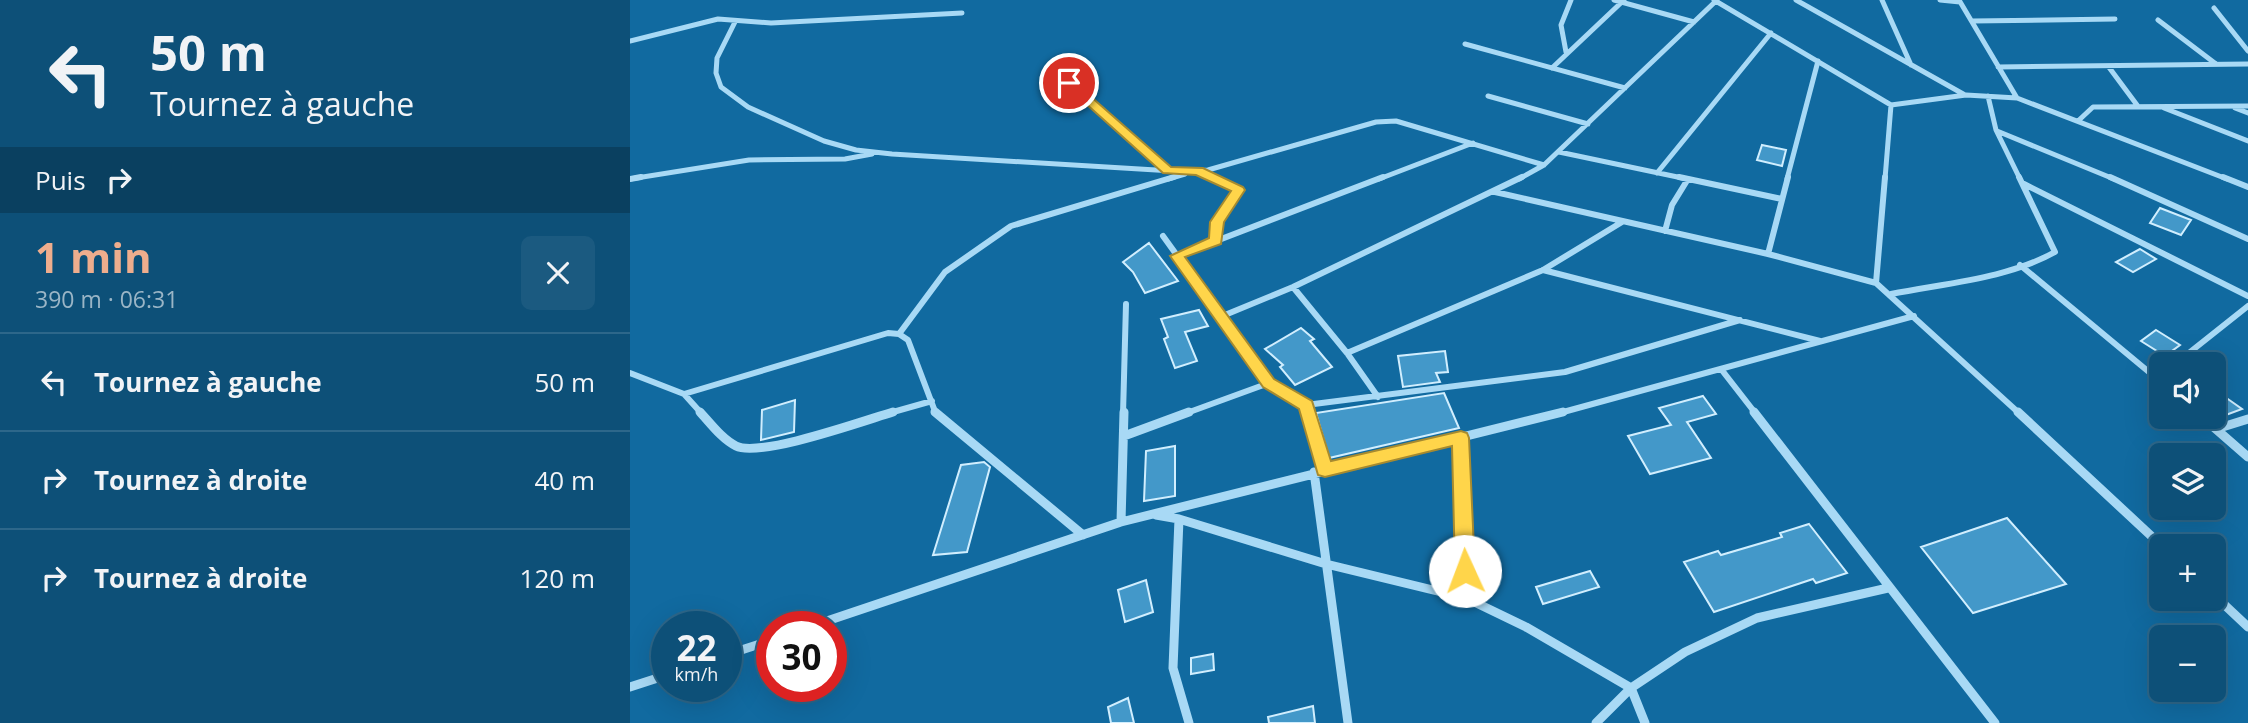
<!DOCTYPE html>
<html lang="fr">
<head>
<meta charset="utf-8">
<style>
  body { margin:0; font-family:"Open Sans",sans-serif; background:#1b5a80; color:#f1f3f6; height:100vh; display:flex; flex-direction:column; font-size:26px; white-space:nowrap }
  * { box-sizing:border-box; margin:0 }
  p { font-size:23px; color:#9ab5c6 }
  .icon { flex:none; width:38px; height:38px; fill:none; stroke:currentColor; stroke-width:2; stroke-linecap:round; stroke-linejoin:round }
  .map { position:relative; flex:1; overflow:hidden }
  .sheet { display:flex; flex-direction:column; background:#0d5078; width:630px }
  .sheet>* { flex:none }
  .banner { background:#0d5078; color:#f1f3f6; overflow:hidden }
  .controls { position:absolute; left:1519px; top:352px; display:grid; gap:14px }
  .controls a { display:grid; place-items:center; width:77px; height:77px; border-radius:10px; background:#0d5078; box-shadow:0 7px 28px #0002,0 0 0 2px #2d678a; font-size:35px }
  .speed { position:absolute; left:21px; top:611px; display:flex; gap:14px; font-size:35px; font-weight:700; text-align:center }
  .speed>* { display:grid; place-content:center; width:91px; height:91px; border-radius:50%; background:#0d5078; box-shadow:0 7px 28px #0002,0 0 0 2px #2d678a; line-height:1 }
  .speed small { font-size:18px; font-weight:400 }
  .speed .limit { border:10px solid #d22; background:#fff; color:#111 }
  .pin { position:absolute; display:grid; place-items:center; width:60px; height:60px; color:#fff; margin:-30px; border:4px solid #fff; border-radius:50%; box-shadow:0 2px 7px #0007 }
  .me { position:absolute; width:77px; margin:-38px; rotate:358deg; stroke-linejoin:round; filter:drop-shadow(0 0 5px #0008) }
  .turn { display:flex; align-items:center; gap:24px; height:147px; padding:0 35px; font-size:32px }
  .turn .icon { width:91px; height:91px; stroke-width:2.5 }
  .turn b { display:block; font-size:49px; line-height:60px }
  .then { display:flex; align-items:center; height:66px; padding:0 35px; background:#0003; gap:14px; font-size:26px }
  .round { display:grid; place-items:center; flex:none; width:74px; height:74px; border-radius:10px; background:#1b5a80 }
  .head { display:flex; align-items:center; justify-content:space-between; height:119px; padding:0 35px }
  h1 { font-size:42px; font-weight:700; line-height:52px; color:#eead8d }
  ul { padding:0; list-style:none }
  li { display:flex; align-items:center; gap:21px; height:98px; padding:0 35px; border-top:2px solid #2d678a }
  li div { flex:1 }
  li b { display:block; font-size:26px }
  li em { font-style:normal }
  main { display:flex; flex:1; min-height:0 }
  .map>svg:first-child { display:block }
</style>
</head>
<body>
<main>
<section class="sheet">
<div class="banner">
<div class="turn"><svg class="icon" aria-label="left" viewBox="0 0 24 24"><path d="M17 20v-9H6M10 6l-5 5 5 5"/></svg><div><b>50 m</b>Tournez à gauche</div></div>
<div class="then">Puis<svg class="icon" aria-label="right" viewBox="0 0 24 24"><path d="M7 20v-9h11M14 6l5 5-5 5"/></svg></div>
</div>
<div class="head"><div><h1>1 min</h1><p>390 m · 06:31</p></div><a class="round"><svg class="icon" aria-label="close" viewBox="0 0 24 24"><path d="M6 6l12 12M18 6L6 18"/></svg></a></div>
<ul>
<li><svg class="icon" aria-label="left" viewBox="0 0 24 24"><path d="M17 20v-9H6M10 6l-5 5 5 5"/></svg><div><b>Tournez à gauche</b></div><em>50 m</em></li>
<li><svg class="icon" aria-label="right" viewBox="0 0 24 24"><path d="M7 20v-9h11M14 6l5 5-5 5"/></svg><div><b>Tournez à droite</b></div><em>40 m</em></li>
<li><svg class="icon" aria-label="right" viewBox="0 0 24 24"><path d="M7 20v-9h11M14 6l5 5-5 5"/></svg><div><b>Tournez à droite</b></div><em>120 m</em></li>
</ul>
</section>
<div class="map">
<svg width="1618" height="723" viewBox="0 0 1618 723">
  <rect width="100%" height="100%" fill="#116aa0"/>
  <path fill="#4398c9" stroke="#d1eefe" stroke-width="2" d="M1132,145L1156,150L1152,166L1127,160Z
    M1530,208L1561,220L1551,235L1520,223Z
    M519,243L548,281L515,293L503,272L493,262Z
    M1510,249L1526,259L1503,272L1486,262Z
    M569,310L578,326L555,332L567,361L545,368L534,339L538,337L531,319Z
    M671,328L684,339L680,341L702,367L665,385L650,367L653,365L635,349Z
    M1526,330L1550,345L1535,356L1511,341Z
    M815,351L818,372L806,373L810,382L773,387L768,356Z
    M814,393L829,428L699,458L686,413Z
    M1073,396L1086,414L1057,422L1081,458L1020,474L998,436L1041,425L1029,408Z
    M1595,397L1612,409L1585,419L1584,401Z
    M165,400L164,432L131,440L132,410Z
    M545,446V496L514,501L516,451Z
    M354,462L360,467L337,552L303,555L331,465Z
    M1377,518L1436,584L1343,613L1291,547Z
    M1179,524L1217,573L1186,583L1183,579L1084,612L1054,562L1088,551L1091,555L1152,537L1150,533Z
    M960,571L969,587L913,604L906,587Z
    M516,580L523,612L495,622L488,590Z
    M583,654L584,670L561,674V658Z
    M498,698L504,723H481L478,707Z
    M683,706L685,723H639L638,717Z"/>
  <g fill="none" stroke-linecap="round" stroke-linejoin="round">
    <path stroke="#a8d9f5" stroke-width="5" d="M984,0L1064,22
      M1084,0L1261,105L1336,95L1387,98L1597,179
      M1166,0L1335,95
      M1252,0L1281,65
      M1310,0L1330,2
      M1329,0L1387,98
      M1584,8L1618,51
      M1528,20L1586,64
      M1342,21L1485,19
      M105,22L87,58L86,73L91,87L118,107L194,141L226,150L262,154L559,172L578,170L746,122L766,121L914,165
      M0,41L88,19L141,23L332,13
      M835,44L995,88
      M936,52L931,25L941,0
      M1478,66L1507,105
      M1368,67L1618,64
      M922,68L994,0
      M439,83L537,170
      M858,96L958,124
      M1358,96L1366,130L1390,179
      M1534,108L1618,141
      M1605,108L1618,113
      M1448,121L1463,107L1618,106
      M1367,131L1484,179
      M929,152L1057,179
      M569,172L585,179
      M1027,173L1141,33
      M0,179L119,160L215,159L242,154
      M538,179L555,174
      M749,179L843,143
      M889,179L914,165L1087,0
      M1157,179L1188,61
      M1255,179L1261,105"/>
    <path stroke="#a8d9f5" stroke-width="6" d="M581,177L609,190L587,222L586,241
      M1049,177L1152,199
      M1480,177L1618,239
      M1593,177L1618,187
      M0,179L11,177
      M1394,184L1618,296
      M865,192L1138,254L1246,283L1390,414
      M1035,231L1042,205L1058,179
      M533,236L639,383L676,405L935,372L1110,320
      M1138,254L1158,177
      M547,256L753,177
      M1390,265L1531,382
      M913,270L1190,341
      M1246,283L1255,177
      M663,287L717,353L748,397
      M1261,294C1315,283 1377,279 1425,252L1389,177
      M590,317L663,287L892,177
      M269,334L315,272L381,226L544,177
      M717,353L913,270L992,222
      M1545,364L1618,306
      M1091,369L1126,414
      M0,373L54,394L72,414
      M54,394L258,333L269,334L278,340L306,414
      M676,405L679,414
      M256,414L302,401
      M493,414L496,304
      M554,414L639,383
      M926,414L1284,316"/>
    <path stroke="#a8d9f5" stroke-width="9" d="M70,412C81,424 92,439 106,446C129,458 233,421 263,412
      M305,412L453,535
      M678,412L695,470
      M1124,412L1365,723
      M1388,412L1532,546
      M1571,416L1618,457
      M1586,429L1618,419
      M494,436L559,412
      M831,438L836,598
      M684,472L718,723
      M526,515L549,519L696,564L836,598L896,627L1001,688L1015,723
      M549,519L543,668L559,723
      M491,522L494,412
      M1584,595L1618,627
      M182,626L491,522L933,412
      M96,655L142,640
      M0,687L37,675
      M966,723L1001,688L1055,652L1127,618L1258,588"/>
  </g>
  <path fill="#ffd54a" stroke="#a68a30" stroke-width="2" d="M435,81H443L541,167L573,168L613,187L615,190L594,222L591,244L555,257L644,379L682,401L701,461L831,431L837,433L839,438L845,571L842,577L835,580L828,577L825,571L822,446L695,477L688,475L669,409L633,387L540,256L579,238L580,222L601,191L566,175L533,173L435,85Z"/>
</svg>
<div class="controls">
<a><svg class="icon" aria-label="sound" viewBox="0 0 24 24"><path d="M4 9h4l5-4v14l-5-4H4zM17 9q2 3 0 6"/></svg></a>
<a><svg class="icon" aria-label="layers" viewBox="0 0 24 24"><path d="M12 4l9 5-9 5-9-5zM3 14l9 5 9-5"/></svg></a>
<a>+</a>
<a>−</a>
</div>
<div class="speed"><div>22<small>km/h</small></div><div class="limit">30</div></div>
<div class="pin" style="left:439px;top:83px;background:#d93025"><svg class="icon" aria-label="arrive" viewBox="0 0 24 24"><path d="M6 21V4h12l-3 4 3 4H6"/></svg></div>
<svg class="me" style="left:835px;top:571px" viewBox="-20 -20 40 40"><circle r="19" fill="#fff"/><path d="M0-13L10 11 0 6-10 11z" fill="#ffd54a"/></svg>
</div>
</main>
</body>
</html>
